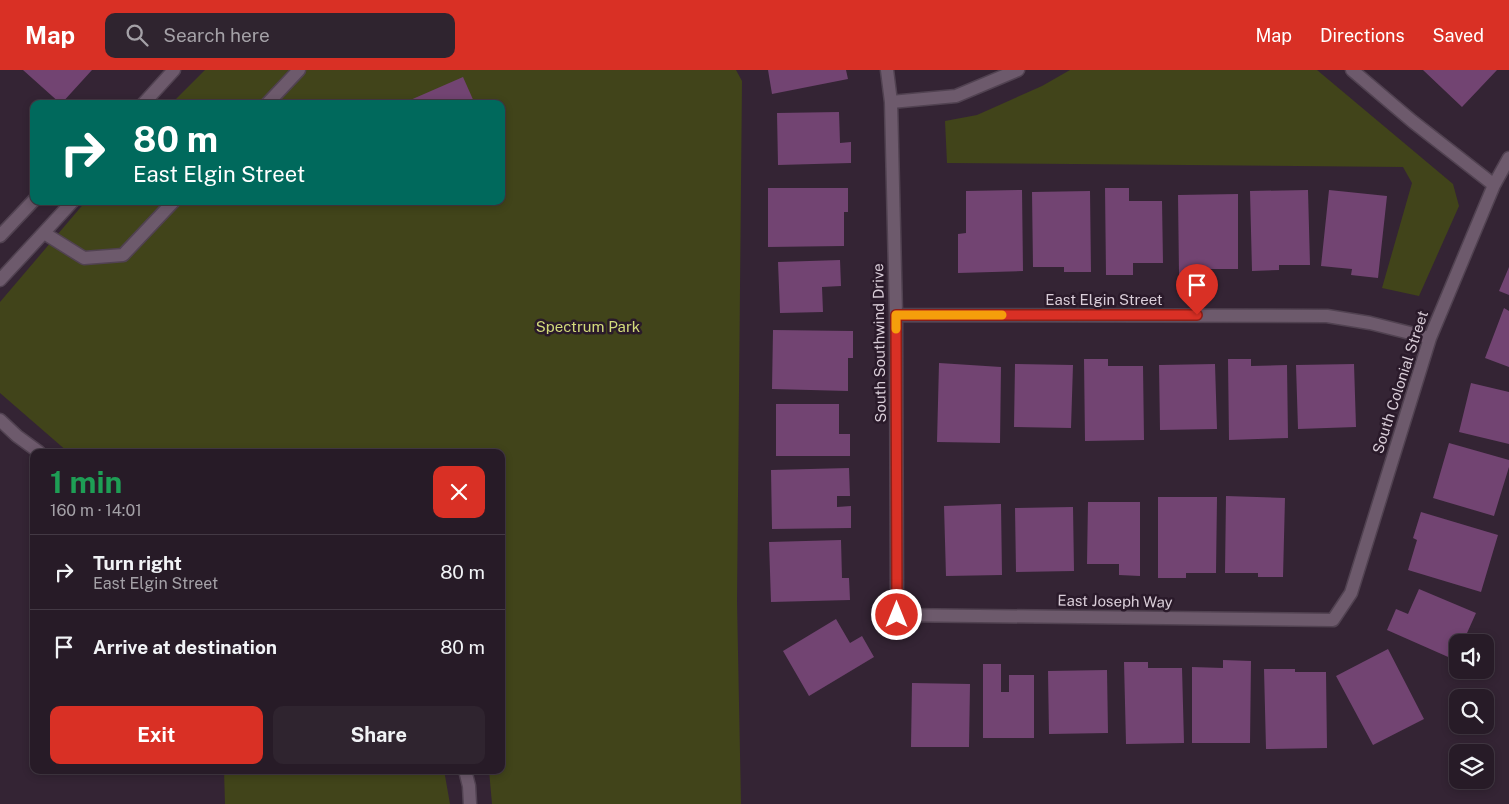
<!DOCTYPE html>
<html lang="en">
<head>
<meta charset="utf-8">
<style>
  body { margin:0; font-family:"Public Sans",sans-serif; background:#2f242f; color:#f1f3f6; height:100vh; display:flex; flex-direction:column; font-size:19px; white-space:nowrap }
  * { box-sizing:border-box; margin:0 }
  p { font-size:16px; color:#a4a1a7 }
  .icon { flex:none; width:28px; height:28px; fill:none; stroke:currentColor; stroke-width:2; stroke-linecap:round; stroke-linejoin:round }
  .map { position:relative; flex:1; overflow:hidden }
  .panel { position:absolute; left:30px; top:379px; width:475px; height:325px; display:flex; flex-direction:column; background:#271b27; border-radius:10px; box-shadow:0 2px 8px #0003,0 0 0 1px #433944 }
  .panel>* { flex:none }
  .banner { position:absolute; left:30px; top:30px; width:475px; height:105px; border-radius:10px; box-shadow:0 2px 8px #0003,0 0 0 1px #433944; background:#00695c; color:#fff; overflow:hidden }
  .fabs { position:absolute; left:1449px; top:564px; display:grid; gap:10px }
  .fabs a { display:grid; place-items:center; width:45px; height:45px; border-radius:10px; background:#271b27; box-shadow:0 2px 8px #0003,0 0 0 1px #433944; font-size:25px }
  .pin { position:absolute; display:grid; place-items:center; width:42px; height:42px; color:#fff; margin:-51px -21px; border-radius:50% 50% 50% 0; rotate:-45deg; box-shadow:0 0 5px #0007 }
  .pin .icon { rotate:45deg }
  .me { position:absolute; width:55px; margin:-28px; rotate:0deg; stroke-linejoin:round; filter:drop-shadow(0 0 4px #0008) }
  .turn { display:flex; align-items:center; gap:18px; height:105px; padding:0 20px; font-size:22px }
  .turn .icon { width:65px; height:65px; stroke-width:2.5 }
  .turn b { display:block; font-size:35px; line-height:42px }
  .round { display:grid; place-items:center; flex:none; width:52px; height:52px; border-radius:10px; background:#2f242f }
  .summary { display:flex; align-items:center; justify-content:space-between; height:85px; padding:0 20px }
  h1 { font-size:30px; font-weight:700; line-height:38px; color:#1e9e55 }
  .cta { display:flex; gap:10px; margin-top:auto; padding:10px 20px }
  .cta a { flex:1; height:58px; border-radius:10px; background:#d93025; color:#fff; font-size:20px; font-weight:700; line-height:58px; text-align:center }
  .cta a+a { background:#2f242f; color:#f1f3f6 }
  ul { padding:0; list-style:none }
  li { display:flex; align-items:center; gap:15px; height:75px; padding:0 20px; border-top:1px solid #433944 }
  li div { flex:1 }
  li b { display:block; font-size:19px }
  li em { font-style:normal }
  header { display:flex; align-items:center; gap:30px; box-sizing:border-box; height:70px; padding:0 25px; background:#d93025; color:#fff }
  header strong { font-size:24px }
  nav { display:flex; gap:28px; margin-inline-start:auto; font-size:18px }
  .search { width:350px; height:45px; background:#2f242f; display:flex; align-items:center; gap:12px; box-sizing:border-box; padding:0 18px; border-radius:10px; color:#a4a1a7; font-size:19px }
  .map>svg:first-child { display:block }
</style>
</head>
<body>
<header>
<strong>Map</strong>
<div class="search"><svg class="icon" aria-label="search" viewBox="0 0 24 24"><circle cx="10" cy="10" r="6"/><path d="M15 15l6 6"/></svg>Search here</div>
<nav><a>Map</a><a>Directions</a><a>Saved</a></nav>
</header>
<div class="map">
<svg width="1509" height="734" viewBox="0 0 1509 734">
  <rect width="100%" height="100%" fill="#342434"/>
  <path fill="#41441a" d="M205,0H736L742,11L737,531L741,734H492L489,700H501V382H68L0,323V232L86,131H501V34H171Z
    M1070,0H1317L1453,114L1459,136L1419,226L1382,218L1412,113L1403,97L947,93L945,51L977,45L1042,16Z
    M224,700H444L450,734H225Z"/>
  <path fill="#724472" d="M23,0H92L61,34Z
    M768,0H846L848,9L772,24Z
    M1423,0H1497L1462,37Z
    M463,7L475,34H409L408,31Z
    M839,42L840,73L851,72V93L778,95L777,43Z
    M768,118H848V142H844V176L768,177Z
    M1105,118H1129V131H1162L1163,193H1133V205H1106Z
    M1022,120L1023,201L958,203V164L966,163V121Z
    M1308,120L1310,195H1279V200L1252,201L1250,121Z
    M1329,120L1387,126L1378,208L1351,205L1352,199L1321,196Z
    M1090,121L1091,202H1064V197H1033L1032,122Z
    M1238,124V199H1207V204H1179L1178,125Z
    M840,190L841,216L822,217L823,242L780,243L778,192Z
    M1509,197V225L1499,221Z
    M1504,238L1509,241V297L1485,288Z
    M773,260L853,261V288H848V321L772,319Z
    M1084,289H1108V296H1143L1144,370L1085,371Z
    M1228,289H1251V296L1287,295L1288,368L1229,370Z
    M939,293L1001,297L1000,373L937,372Z
    M1015,294L1073,295L1071,358L1014,357Z
    M1215,294L1217,359L1160,360L1159,295Z
    M1354,294L1356,357L1298,359L1296,295Z
    M1471,313L1509,322V374L1459,362Z
    M776,334H839V364H850V386H776Z
    M1449,373L1509,390V397L1494,446L1433,428Z
    M849,398L850,426H837V437L851,436V458L772,459L771,400Z
    M1226,426L1285,428L1283,507H1258V503H1225Z
    M1158,427H1217L1216,503H1186V508H1158Z
    M1088,432H1140V506L1119,505V494H1087Z
    M1001,434L1002,505L946,506L944,436Z
    M1073,437L1074,501L1016,502L1015,438Z
    M1421,442L1498,465L1481,522L1408,500L1417,470L1413,468Z
    M841,470L842,508H849L850,530L771,532L769,472Z
    M1419,519L1476,543L1463,572H1458V585L1455,590L1387,560L1396,539L1408,544Z
    M836,549L850,573L862,566L874,587L809,626L783,581Z
    M1388,579L1424,649L1373,675L1336,606Z
    M1223,590L1251,591L1250,673H1192V597L1223,598Z
    M1124,592H1148V598H1182L1184,673L1126,674Z
    M983,594H1001V622H1009V605H1034V668H983Z
    M1264,599H1295V602H1326L1327,678L1266,679Z
    M1107,600L1108,663L1049,664L1048,601Z
    M912,613L970,614L969,677H911Z"/>
  <g fill="none" stroke-linecap="round" stroke-linejoin="round">
    <defs>
      <path id="minor" d="M887,0L891,32L896,245L897,545L1333,550L1351,523L1430,268L1494,115L1509,88
        M1352,0L1412,51L1494,115
        M891,32L956,26L1018,0
        M143,34L174,0
        M267,34L299,0
        M44,163L84,188L123,185L174,131
        M0,166L34,130
        M0,210L73,131
        M896,245L1327,246L1370,253L1430,268
        M0,350L17,366L39,382
        M465,700L469,716L470,734"/>
    </defs>
    <use href="#minor" stroke="#514251" stroke-width="15"/>
    <use href="#minor" stroke="#6d5a6c" stroke-width="12"/>
  </g>
  <g fill="none" stroke-linecap="round" stroke-linejoin="round">
    <defs>
      <path id="route" d="M897,545L896,245H1197"/>
    </defs>
    <use href="#route" stroke="#8d1f18" stroke-width="12"/>
    <use href="#route" stroke="#d93025" stroke-width="9"/>
    <path stroke="#f59e0b" stroke-width="9" d="M896,259V245H1002"/>
  </g>
  <g text-anchor="middle" dominant-baseline="central" stroke-width="5" stroke-linejoin="round" paint-order="stroke">
    <g font-size="15" fill="#d9cdd8" stroke="#2a1a2a">
      <text x="1104" y="229">East Elgin Street</text>
      <text transform="translate(879 273) rotate(-91)">South Southwind Drive</text>
      <text transform="translate(1400 312) rotate(-72)">South Colonial Street</text>
      <text transform="translate(1115 531) rotate(1)">East Joseph Way</text>
    </g>
    <g font-size="15" fill="#d2db7b" stroke="#2a1a2a">
      <text x="588" y="256">Spectrum Park</text>
    </g>
  </g>
</svg>
<div class="fabs">
<a><svg class="icon" aria-label="sound" viewBox="0 0 24 24"><path d="M4 9h4l5-4v14l-5-4H4zM17 9q2 3 0 6"/></svg></a>
<a><svg class="icon" aria-label="search" viewBox="0 0 24 24"><circle cx="10" cy="10" r="6"/><path d="M15 15l6 6"/></svg></a>
<a><svg class="icon" aria-label="layers" viewBox="0 0 24 24"><path d="M12 4l9 5-9 5-9-5zM3 14l9 5 9-5"/></svg></a>
</div>
<div class="pin" style="left:1197px;top:245px;background:#d93025"><svg class="icon" aria-label="arrive" viewBox="0 0 24 24"><path d="M6 21V4h12l-3 4 3 4H6"/></svg></div>
<svg class="me" style="left:897px;top:545px" viewBox="-20 -20 40 40"><circle r="17" fill="#d93025" stroke="#fff" stroke-width="3"/><path d="M0-11L8 9 0 5-8 9z" fill="#fff"/></svg>
<div class="banner">
<div class="turn"><svg class="icon" aria-label="right" viewBox="0 0 24 24"><path d="M7 20v-9h11M14 6l5 5-5 5"/></svg><div><b>80 m</b>East Elgin Street</div></div>
</div>
<section class="panel">
<div class="summary"><div><h1>1 min</h1><p>160 m · 14:01</p></div><a class="round" style="background:#d93025;color:#fff"><svg class="icon" aria-label="close" viewBox="0 0 24 24"><path d="M6 6l12 12M18 6L6 18"/></svg></a></div>
<ul>
<li><svg class="icon" aria-label="right" viewBox="0 0 24 24"><path d="M7 20v-9h11M14 6l5 5-5 5"/></svg><div><b>Turn right</b><p>East Elgin Street</p></div><em>80 m</em></li>
<li><svg class="icon" aria-label="arrive" viewBox="0 0 24 24"><path d="M6 21V4h12l-3 4 3 4H6"/></svg><div><b>Arrive at destination</b></div><em>80 m</em></li>
</ul>
<div class="cta"><a>Exit</a><a>Share</a></div>
</section>
</div>
</body>
</html>
